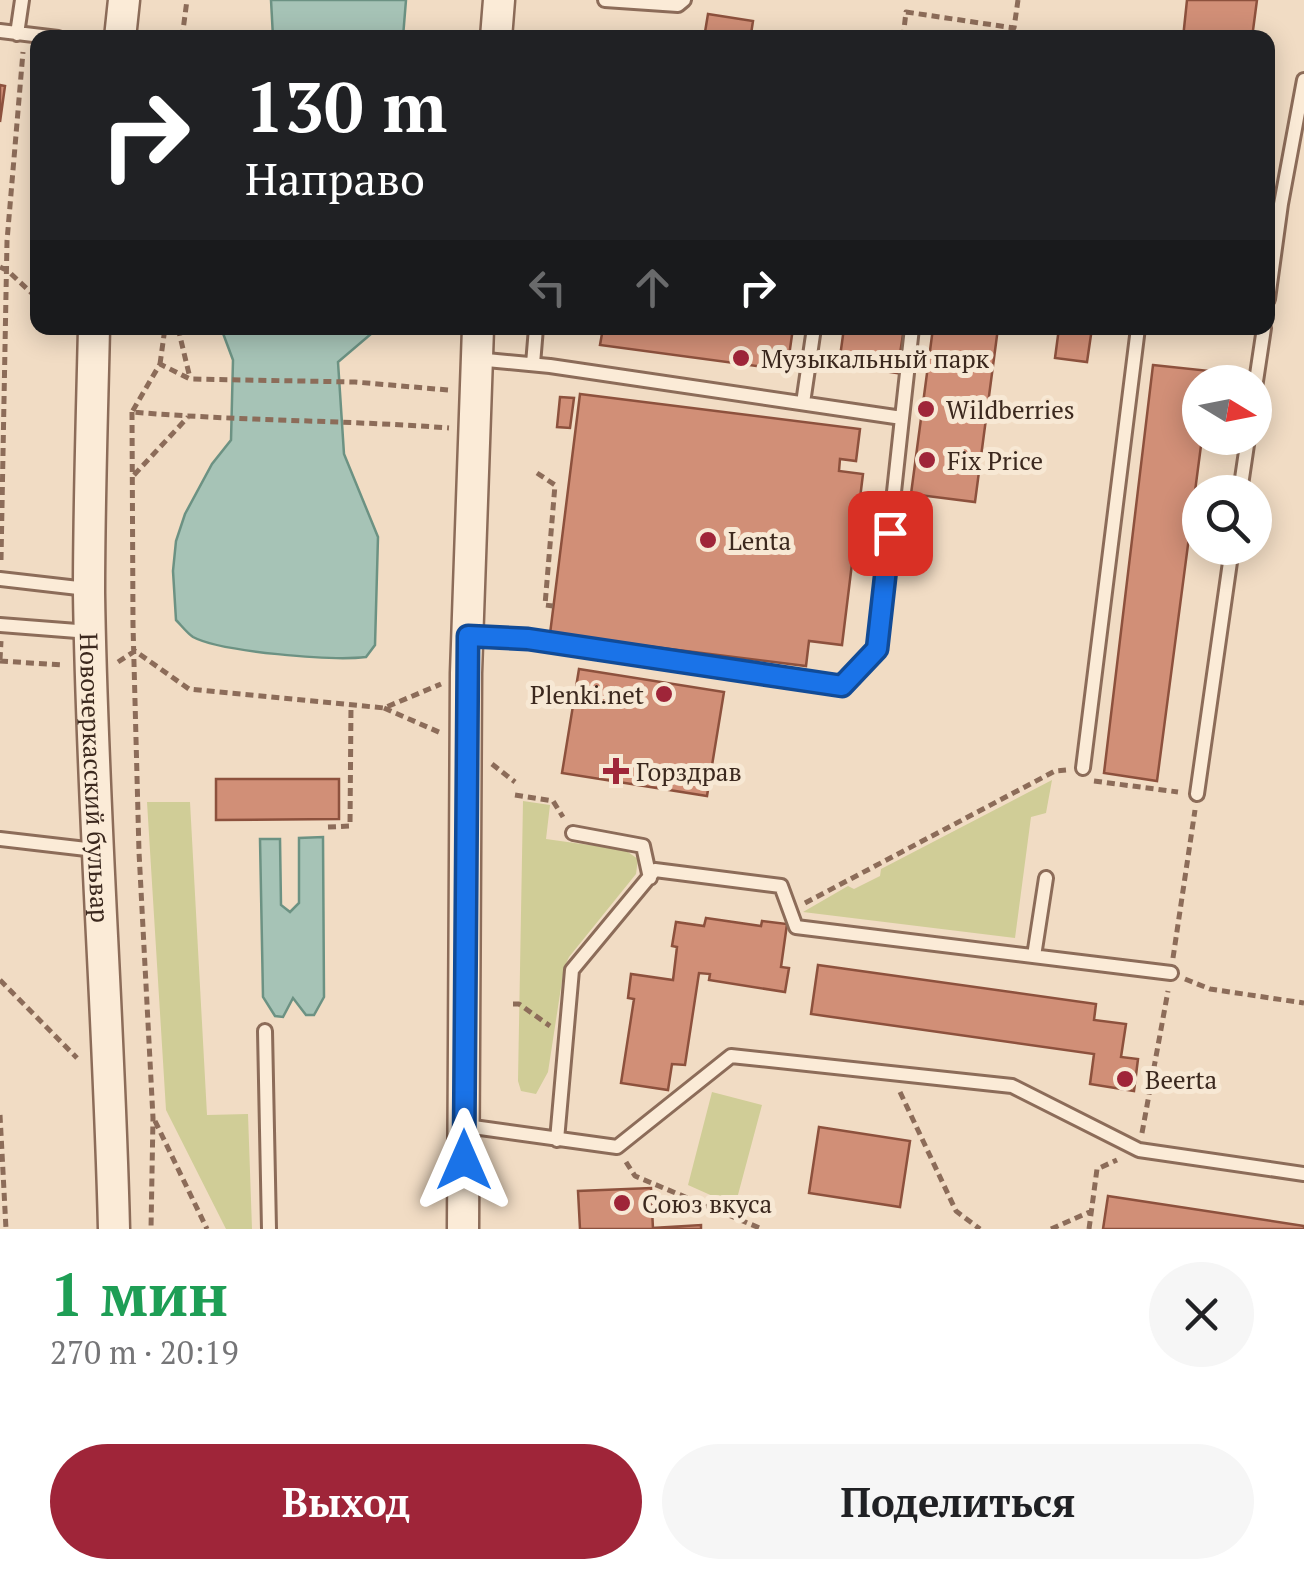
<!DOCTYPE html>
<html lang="ru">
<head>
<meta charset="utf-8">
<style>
  body { margin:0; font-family:"PT Serif",serif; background:#f6f6f6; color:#202124; height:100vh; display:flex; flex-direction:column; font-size:38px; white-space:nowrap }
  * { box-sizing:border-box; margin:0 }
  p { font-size:32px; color:#757577 }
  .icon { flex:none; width:55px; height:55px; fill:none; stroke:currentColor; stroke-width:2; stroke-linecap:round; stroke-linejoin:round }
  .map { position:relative; height:1229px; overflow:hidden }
  .panel { display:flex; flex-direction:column; background:#fff; flex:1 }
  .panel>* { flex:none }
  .top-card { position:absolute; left:30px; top:30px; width:1245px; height:305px; border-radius:20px; box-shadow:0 5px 25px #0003; background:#202124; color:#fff; overflow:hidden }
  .needle { width:65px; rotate:100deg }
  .fabs { position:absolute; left:1182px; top:365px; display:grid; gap:20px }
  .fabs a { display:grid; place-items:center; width:90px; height:90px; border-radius:50%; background:#fff; box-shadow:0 5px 25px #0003; font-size:50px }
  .pin { position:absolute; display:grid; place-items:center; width:85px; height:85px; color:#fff; margin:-42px; border-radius:20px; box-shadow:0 5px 15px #0006 }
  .me { position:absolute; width:110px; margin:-55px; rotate:0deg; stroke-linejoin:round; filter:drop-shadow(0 0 8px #0008) }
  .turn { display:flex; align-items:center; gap:35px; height:210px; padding:0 50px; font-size:45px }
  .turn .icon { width:130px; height:130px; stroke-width:2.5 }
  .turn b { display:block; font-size:70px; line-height:85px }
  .lanes { display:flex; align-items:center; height:95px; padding:0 50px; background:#0003; justify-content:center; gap:50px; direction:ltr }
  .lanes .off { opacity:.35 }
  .round { display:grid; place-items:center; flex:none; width:105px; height:105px; border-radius:52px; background:#f6f6f6 }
  .head { display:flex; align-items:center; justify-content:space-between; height:170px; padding:0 50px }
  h1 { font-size:60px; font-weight:700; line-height:75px; color:#1e9e55 }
  .button { display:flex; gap:20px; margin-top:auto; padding:20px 50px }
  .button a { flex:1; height:115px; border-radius:60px; background:#9f2539; color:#fff; font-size:40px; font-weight:700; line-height:115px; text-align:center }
  .button a+a { background:#f6f6f6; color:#202124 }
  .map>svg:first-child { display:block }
</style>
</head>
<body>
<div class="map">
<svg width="1304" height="1229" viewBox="0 0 1304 1229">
  <rect width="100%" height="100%" fill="#f1dcc4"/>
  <path fill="#d0cd97" d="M1052,780L1046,813L1031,817L1015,938L803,912L848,886L854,889L880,876L881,869Z
    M523,801L550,805L546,839L625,850L638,859L636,874L569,957L564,968L548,1072L536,1094L521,1091L518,1081Z
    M147,802H190L207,1115L248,1114L252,1229H226L166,1110Z
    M712,1092L762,1105L735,1206L688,1185Z"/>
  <path fill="#a6c3b6" stroke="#6c9283" stroke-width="2.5" d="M271,0H406L403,37H273Z
    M221,328H378L338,362L344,454L378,537L375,645L366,657C333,661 221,652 193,637C187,633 181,625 176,620L173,571L176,541L185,514L212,464L231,440L233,360Z
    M323,837L324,997L314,1015H306L293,998L283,1017L275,1016L263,997L260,839H280L281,905L290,912L299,903V838Z"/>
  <path fill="#d18f77" stroke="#8d513d" stroke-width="2.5" d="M1187,0H1257L1252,38H1183Z
    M708,14L753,21L751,34L759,38H704Z
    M0,85L5,86L0,122Z
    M603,328H793L787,370L600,345Z
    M844,328H904L897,373L839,364Z
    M933,328H998L975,502L911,494Z
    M1059,328H1092L1087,362L1055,358Z
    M1153,365L1210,371L1209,382H1200L1202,438L1157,781L1104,773Z
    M580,394L860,429L856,461L840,459L839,471L863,474L842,645L809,641L806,666L550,634Z
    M560,397L574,398L570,428L557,427Z
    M579,669L724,692L707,796L562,773Z
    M216,779H339V819L216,820Z
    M706,918L761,926L762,921L787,924L781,967L789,968L785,992L709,980L710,974L699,973L685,1065L672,1064L668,1090L621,1083L634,999L628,998L631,974L673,980L677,947L672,946L676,922L704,926Z
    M818,965L1096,1004L1094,1020L1126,1024L1121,1057L1138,1059L1134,1091L1090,1084L1094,1054L811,1014Z
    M819,1127L910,1141L900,1207L809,1193Z
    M651,1188L653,1229H580L578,1191Z
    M1108,1196L1304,1226V1229H1103Z
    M701,1225V1229H653V1228Z"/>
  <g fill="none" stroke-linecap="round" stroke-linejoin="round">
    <defs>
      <path id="service" d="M605,0L678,5L684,0
        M0,31L58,38
        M17,34L22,0
        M1268,299L1281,204L1304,80
        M476,359L550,366L902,418L912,328
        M533,364L536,328
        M1255,388L1264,328
        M803,403L814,328
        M1240,492L1248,438
        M0,579L87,589
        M0,625L90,632
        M468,636L528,639L842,687L877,649L902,418
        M1083,768L1138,328
        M1197,794L1232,548
        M573,833L643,846L650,878
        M0,839L95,850
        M1034,956L1046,878
        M265,1031L269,1229
        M466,1126L617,1147L731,1056L1012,1086L1139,1150L1304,1174
        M557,1140L572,970L655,870L781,886L796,927L1171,973"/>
      <g id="tertiary">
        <path d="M120,38L124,0"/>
        <path d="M496,38L499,0"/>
        <path id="s1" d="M94,328C92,416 89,504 89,593C92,805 109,1017 114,1229"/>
        <path d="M463,1229L466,673L478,328"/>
      </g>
    </defs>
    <use href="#service" stroke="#8c6c59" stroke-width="18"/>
    <use href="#tertiary" stroke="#8c6c59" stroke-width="35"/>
    <path stroke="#8c6c59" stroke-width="5" stroke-dasharray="8 5" stroke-linecap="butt" d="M182,38L187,0
      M903,38L906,12L1014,28L1018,0
      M0,267L8,271L38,299
      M178,328L190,378
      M160,364L165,328
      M448,390L355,382L190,379L160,364L132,412C238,421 343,420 449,428
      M132,412L133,625L139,852L153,1118L151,1229
      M537,473L555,485L545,605L553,606
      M134,475L188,417
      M1,560L7,241L23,52
      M0,660L1,641
      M0,661L62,665
      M118,662L135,651L189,689L384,708L441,684
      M384,708L441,733
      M492,764L515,782
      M1094,781L1178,792
      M515,795L553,801L563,817
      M328,827L350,826L351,706
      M805,903L1055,771L1066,770
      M1173,958L1195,810
      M1185,979L1210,989L1304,1003
      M0,980L77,1058
      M513,1004H519L550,1026
      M900,1092L956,1211L980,1229
      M0,1115L6,1229
      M155,1121L207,1229
      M1142,1133L1168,991
      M626,1162L635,1176L762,1229
      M1051,1229L1092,1211
      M1089,1229L1097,1169L1117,1160"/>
    <use href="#service" stroke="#fbebd7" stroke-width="12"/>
    <use href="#tertiary" stroke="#fbebd7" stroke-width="30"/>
  </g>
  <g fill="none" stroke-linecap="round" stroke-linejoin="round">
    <defs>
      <path id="route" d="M464,1160L468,636L528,639L842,686L877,649L890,533"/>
    </defs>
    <use href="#route" stroke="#114b97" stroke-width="25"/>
    <use href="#route" stroke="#1a73e8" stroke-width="18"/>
  </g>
  <g fill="#9f2539" stroke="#f7e8d4" stroke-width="4">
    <circle cx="741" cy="358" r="10"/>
    <circle cx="926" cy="409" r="10"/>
    <circle cx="927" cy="460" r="10"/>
    <circle cx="708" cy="540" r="10"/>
    <circle cx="664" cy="694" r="10"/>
    <path d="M611 756h10v10h10v10h-10v10h-10v-10h-10v-10h10z"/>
    <circle cx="1125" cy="1079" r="10"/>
    <circle cx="622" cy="1203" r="10"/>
  </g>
  <g text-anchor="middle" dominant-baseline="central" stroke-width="10" stroke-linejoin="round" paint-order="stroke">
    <g font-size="25" fill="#3b281e" stroke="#f7e8d4" text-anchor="start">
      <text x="761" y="358">Музыкальный парк</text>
      <text x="946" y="409">Wildberries</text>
      <text x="947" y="460">Fix Price</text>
      <text x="728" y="540">Lenta</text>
      <text x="644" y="694" text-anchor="end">Plenki.net</text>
      <text x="636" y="771">Горздрав</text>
      <text x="1145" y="1079">Beerta</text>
      <text x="642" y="1203">Союз вкуса</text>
    </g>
    <g font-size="25" fill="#3b281e" stroke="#f7e8d4">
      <text stroke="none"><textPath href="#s1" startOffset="450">Новочеркасский бульвар</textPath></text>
    </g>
  </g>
</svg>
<div class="fabs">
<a><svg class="needle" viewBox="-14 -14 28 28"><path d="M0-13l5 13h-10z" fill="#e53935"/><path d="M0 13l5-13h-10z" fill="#757577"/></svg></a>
<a><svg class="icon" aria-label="search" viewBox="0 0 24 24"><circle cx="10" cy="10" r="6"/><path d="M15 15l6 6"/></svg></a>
</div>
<div class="pin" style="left:890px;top:533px;background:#d93025"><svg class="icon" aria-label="arrive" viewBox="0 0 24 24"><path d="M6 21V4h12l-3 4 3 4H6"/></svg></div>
<svg class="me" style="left:464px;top:1160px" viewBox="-20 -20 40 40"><path d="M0-17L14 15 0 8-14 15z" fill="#1a73e8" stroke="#fff" stroke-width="4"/></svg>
<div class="top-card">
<div class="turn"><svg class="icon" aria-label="right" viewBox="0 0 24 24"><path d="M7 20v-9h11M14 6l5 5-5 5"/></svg><div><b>130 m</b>Направо</div></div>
<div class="lanes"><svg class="icon off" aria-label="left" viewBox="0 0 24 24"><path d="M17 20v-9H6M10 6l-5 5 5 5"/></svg><svg class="icon off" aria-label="ahead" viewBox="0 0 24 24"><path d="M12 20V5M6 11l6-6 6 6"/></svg><svg class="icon" aria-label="right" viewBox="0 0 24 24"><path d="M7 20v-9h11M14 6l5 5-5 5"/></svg></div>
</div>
</div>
<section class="panel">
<div class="head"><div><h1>1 мин</h1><p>270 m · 20:19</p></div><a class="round"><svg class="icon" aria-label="close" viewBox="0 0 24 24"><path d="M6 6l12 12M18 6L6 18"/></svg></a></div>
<div class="button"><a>Выход</a><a>Поделиться</a></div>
</section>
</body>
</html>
